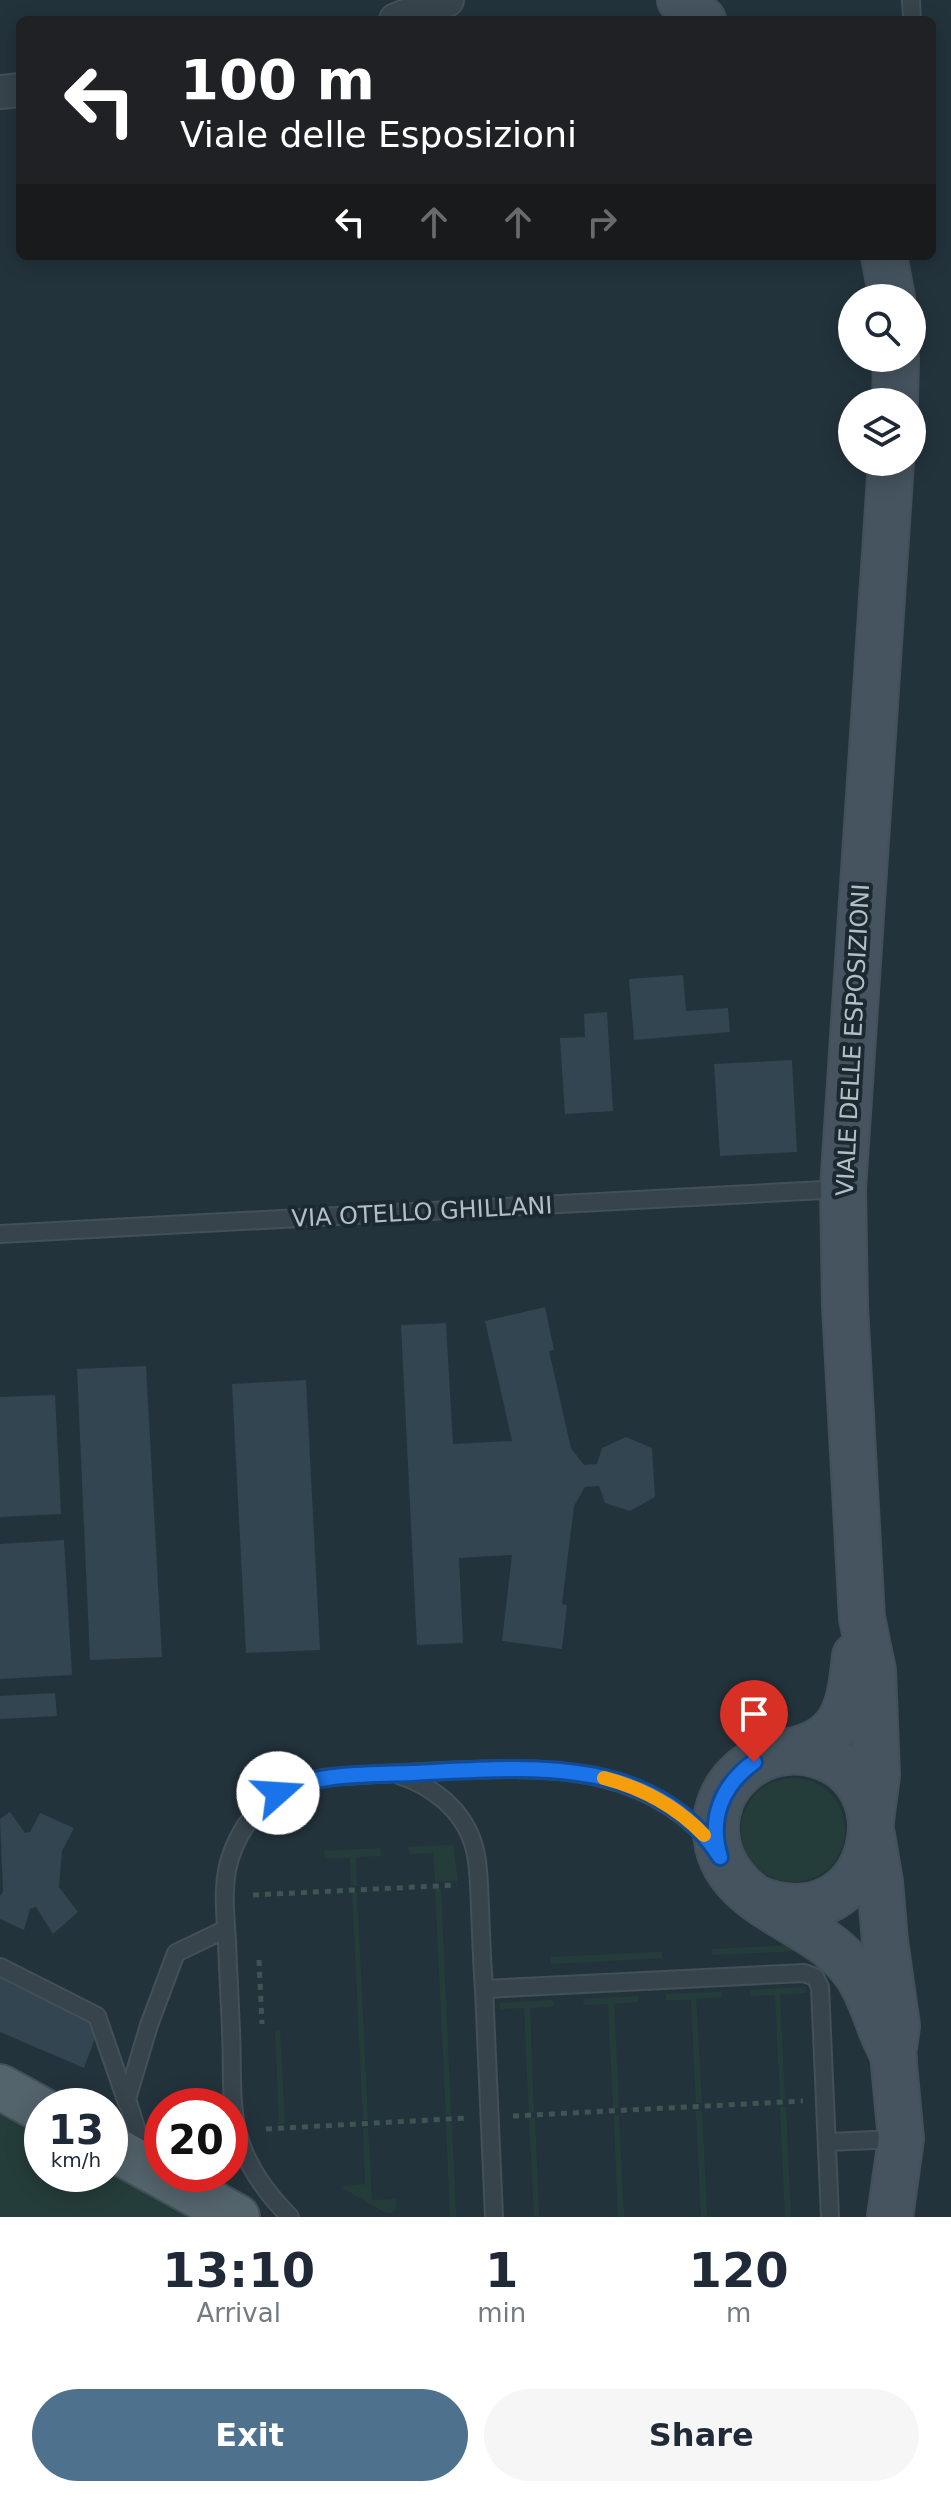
<!DOCTYPE html>
<html lang="en">
<head>
<meta charset="utf-8">
<style>
  body { margin:0; font-family:"DejaVu Sans",sans-serif; background:#f6f6f7; color:#1f2937; height:100vh; display:flex; flex-direction:column; font-size:30px; white-space:nowrap }
  * { box-sizing:border-box; margin:0 }
  p { font-size:26px; color:#747a83 }
  .icon { flex:none; width:44px; height:44px; fill:none; stroke:currentColor; stroke-width:2; stroke-linecap:round; stroke-linejoin:round }
  .map { position:relative; height:2217px; overflow:hidden }
  .side { display:flex; flex-direction:column; background:#fff; flex:1 }
  .side>* { flex:none }
  .top-card { position:absolute; left:16px; top:16px; width:920px; height:244px; border-radius:12px; box-shadow:0 4px 20px #0003; background:#202124; color:#fff; overflow:hidden }
  .tools { position:absolute; left:838px; top:284px; display:grid; gap:16px }
  .tools a { display:grid; place-items:center; width:88px; height:88px; border-radius:50%; background:#fff; box-shadow:0 4px 20px #0003; font-size:40px }
  .speed { position:absolute; left:24px; top:2088px; display:flex; gap:16px; font-size:40px; font-weight:700; text-align:center }
  .speed>* { display:grid; place-content:center; width:104px; height:104px; border-radius:50%; background:#fff; box-shadow:0 4px 20px #0003; line-height:1 }
  .speed small { font-size:20px; font-weight:400 }
  .speed .limit { border:12px solid #d22; background:#fff; color:#111 }
  .pin { position:absolute; display:grid; place-items:center; width:68px; height:68px; color:#fff; margin:-82px -34px; border-radius:50% 50% 50% 0; rotate:-45deg; box-shadow:0 0 8px #0007 }
  .pin .icon { rotate:45deg }
  .me { position:absolute; width:88px; margin:-44px; rotate:71deg; stroke-linejoin:round; filter:drop-shadow(0 0 6px #0008) }
  .turn { display:flex; align-items:center; gap:28px; height:168px; padding:0 32px; font-size:36px }
  .turn .icon { width:104px; height:104px; stroke-width:2.5 }
  .turn b { display:block; font-size:56px; line-height:68px }
  .lanes { display:flex; align-items:center; height:76px; padding:0 32px; background:#0003; justify-content:center; gap:40px; direction:ltr }
  .lanes .off { opacity:.35 }
  .eta { display:flex; justify-content:space-evenly; align-items:center; height:136px; text-align:center }
  .eta b { font-size:48px; font-weight:700; line-height:56px }
  .primary-button { display:flex; gap:16px; margin-top:auto; padding:16px 32px }
  .primary-button a { flex:1; height:92px; border-radius:48px; background:#4e728e; color:#fff; font-size:32px; font-weight:700; line-height:92px; text-align:center }
  .primary-button a+a { background:#f6f6f7; color:#1f2937 }
  .map>svg:first-child { display:block }
</style>
</head>
<body>
<div class="map">
<svg width="951" height="2217" viewBox="0 0 951 2217">
  <rect width="100%" height="100%" fill="#23333c"/>
  <path fill="#253d3a" d="M741 1830a52 52 0 1 1 104 0a52 52 0 1 1-104 0Z
    M453,1845L458,1881L435,1882L433,1853L409,1854L408,1847Z
    M380,1848L381,1856L356,1857L357,1886H351L350,1858H325L324,1851Z
    M435,1889H441L451,2115H446Z
    M352,1893H357L368,2120H363Z
    M796,1945L799,1951L712,1955V1949Z
    M662,1952V1958L551,1964V1957Z
    M806,1987L805,1993L780,1995L785,2099H780L775,1995L750,1996V1990Z
    M722,1992V1997L696,1999L702,2103H696L691,2000H666V1994Z
    M638,1996V2002L614,2004L619,2108H613L608,2004L584,2005L583,1999Z
    M553,2000L554,2006L530,2008L534,2112H529L524,2008L500,2009V2003Z
    M280,2030L285,2123L279,2124L275,2031Z
    M0,2106L42,2130V2174H110V2167L199,2217H0Z
    M780,2107H786L791,2217H785Z
    M696,2111H702L707,2217H701Z
    M614,2115H619L624,2217H618Z
    M529,2118H535L539,2217H534Z
    M446,2123H452L456,2217H450Z
    M363,2128H368L372,2200L396,2199V2209L392,2213H386L341,2187L365,2184Z"/>
  <path fill="#324550" d="M683,975L686,1011L728,1008L730,1032L634,1040L629,979Z
    M607,1012L613,1111L565,1114L560,1038L585,1037L584,1014Z
    M792,1060L797,1152L720,1156L714,1064Z
    M545,1307L554,1350L549,1351L571,1448L584,1465L597,1464L602,1448L626,1437L652,1448L655,1497L630,1511L605,1503L599,1486L585,1487L574,1506L562,1604L567,1605L562,1649L502,1641L512,1555L459,1558L463,1643L417,1645L401,1325L446,1323L453,1444L512,1441L485,1321Z
    M146,1366L162,1657L90,1660L77,1369Z
    M306,1380L320,1650L246,1653L232,1384Z
    M55,1395L61,1514L0,1517V1397Z
    M64,1540L72,1675L0,1679V1544Z
    M55,1693L57,1716L0,1719V1696Z
    M10,1812L25,1833L30,1832L40,1813L74,1828L62,1851L59,1887L78,1912L53,1934L36,1907L30,1909L24,1930L0,1919V1896L3,1892L0,1819Z
    M0,1978L26,1991L101,2022L84,2068L0,2032Z"/>
  <g fill="none" stroke-linecap="round" stroke-linejoin="round">
    <defs>
      <path id="lane" d="M911,0L912,20
        M0,1234L842,1189
        M401,1776C417,1781 431,1789 444,1800C480,1832 478,1864 480,1908C481,1935 482,1962 484,1989
        M0,1967L97,2016L127,2103
        M827,2142L897,2139
        M145,2156L127,2099L149,2025L176,1953L226,1929
        M290,2217C268,2195 250,2171 240,2141C229,2108 233,2067 231,2032C230,2002 228,1971 227,1941C225,1911 221,1879 233,1850C250,1807 279,1787 323,1778C364,1774 405,1773 446,1771C541,1767 637,1762 708,1839
        M494,2217L484,1989L804,1973L815,1977L820,1987L830,2217"/>
      <path id="street" d="M396,20L447,0
        M0,92L20,90"/>
      <path id="secondary" d="M680,0L703,20
        M884,256L892,298
        M895,402L896,358
        M791,1751C846,1739 850,1704 855,1656
        M871,1820L877,1775L873,1671L862,1618L845,1306L843,1189L891,462
        M872,1835L880,1882L885,1941L897,2026L893,2054L901,2139L890,2217
        M758,1899C876,1945 915,1774 809,1753C783,1748 756,1756 737,1776C723,1790 715,1810 716,1830C718,1903 806,1916 847,1962C866,1983 872,2006 882,2031C886,2041 891,2049 894,2059"/>
      <path id="primary" d="M0,2087L42,2110
        M110,2147L237,2217"/>
    </defs>
    <use href="#lane" stroke="#435058" stroke-width="20"/>
    <use href="#street" stroke="#435058" stroke-width="36"/>
    <use href="#secondary" stroke="#435058" stroke-width="48"/>
    <use href="#primary" stroke="#435058" stroke-width="48"/>
    <path stroke="#3e5551" stroke-width="5" stroke-dasharray="6 6" stroke-linecap="butt" d="M253,1895L457,1885
      M259,1960L262,2024
      M513,2116L803,2101
      M266,2129L467,2118"/>
    <use href="#lane" stroke="#37444c" stroke-width="16"/>
    <use href="#street" stroke="#37444c" stroke-width="32"/>
    <use href="#secondary" stroke="#45545f" stroke-width="44"/>
    <use href="#primary" stroke="#54646c" stroke-width="44"/>
  </g>
  <g fill="none" stroke-linecap="round" stroke-linejoin="round">
    <defs>
      <path id="route" d="M278,1793C319,1772 367,1775 411,1773C518,1768 653,1751 720,1857C708,1819 722,1785 754,1762"/>
    </defs>
    <use href="#route" stroke="#114b97" stroke-width="20"/>
    <use href="#route" stroke="#1a73e8" stroke-width="14"/>
    <path stroke="#f59e0b" stroke-width="14" d="M604,1778C642,1788 677,1807 704,1835"/>
  </g>
  <g text-anchor="middle" dominant-baseline="central" stroke-width="8" stroke-linejoin="round" paint-order="stroke">
    <g font-size="24" fill="#b2bfc7" stroke="#1c2931">
      <text transform="translate(853 1040) rotate(-87)">VIALE DELLE ESPOSIZIONI</text>
      <text transform="translate(422 1212) rotate(-3)">VIA OTELLO GHILLANI</text>
    </g>
  </g>
</svg>
<div class="tools">
<a><svg class="icon" aria-label="search" viewBox="0 0 24 24"><circle cx="10" cy="10" r="6"/><path d="M15 15l6 6"/></svg></a>
<a><svg class="icon" aria-label="layers" viewBox="0 0 24 24"><path d="M12 4l9 5-9 5-9-5zM3 14l9 5 9-5"/></svg></a>
</div>
<div class="speed"><div>13<small>km/h</small></div><div class="limit">20</div></div>
<div class="pin" style="left:754px;top:1762px;background:#d93025"><svg class="icon" aria-label="arrive" viewBox="0 0 24 24"><path d="M6 21V4h12l-3 4 3 4H6"/></svg></div>
<svg class="me" style="left:278px;top:1793px" viewBox="-20 -20 40 40"><circle r="19" fill="#fff"/><path d="M0-13L10 11 0 6-10 11z" fill="#1a73e8"/></svg>
<div class="top-card">
<div class="turn"><svg class="icon" aria-label="left" viewBox="0 0 24 24"><path d="M17 20v-9H6M10 6l-5 5 5 5"/></svg><div><b>100 m</b>Viale delle Esposizioni</div></div>
<div class="lanes"><svg class="icon" aria-label="left" viewBox="0 0 24 24"><path d="M17 20v-9H6M10 6l-5 5 5 5"/></svg><svg class="icon off" aria-label="ahead" viewBox="0 0 24 24"><path d="M12 20V5M6 11l6-6 6 6"/></svg><svg class="icon off" aria-label="ahead" viewBox="0 0 24 24"><path d="M12 20V5M6 11l6-6 6 6"/></svg><svg class="icon off" aria-label="right" viewBox="0 0 24 24"><path d="M7 20v-9h11M14 6l5 5-5 5"/></svg></div>
</div>
</div>
<section class="side">
<div class="eta">
<div><b>13:10</b><p>Arrival</p></div>
<div><b>1</b><p>min</p></div>
<div><b>120</b><p>m</p></div>
</div>
<div class="primary-button"><a>Exit</a><a>Share</a></div>
</section>
</body>
</html>
